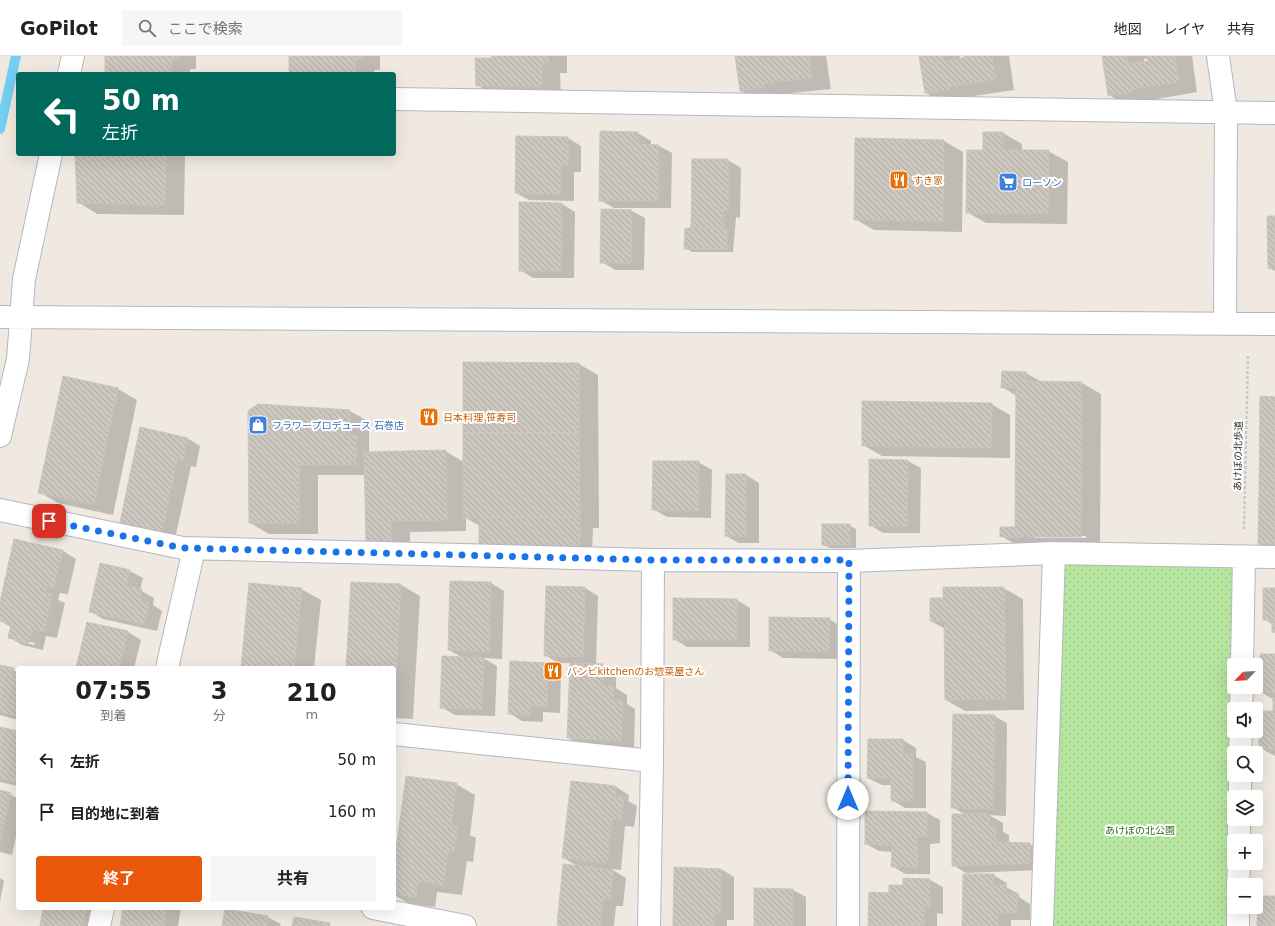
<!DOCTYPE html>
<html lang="ja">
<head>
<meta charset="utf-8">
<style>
  body { margin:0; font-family:"DejaVu Sans","Noto Sans JP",sans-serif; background:#f6f6f6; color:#202124; height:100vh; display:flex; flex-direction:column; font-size:15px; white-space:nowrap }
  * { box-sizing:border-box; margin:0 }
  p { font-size:13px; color:#757577 }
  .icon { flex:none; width:22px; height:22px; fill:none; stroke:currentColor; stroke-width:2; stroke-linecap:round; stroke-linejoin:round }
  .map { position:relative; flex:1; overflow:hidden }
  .drawer { position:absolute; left:16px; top:610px; width:380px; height:244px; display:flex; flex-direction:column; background:#fff; border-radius:4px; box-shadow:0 4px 16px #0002 }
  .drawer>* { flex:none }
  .guide { position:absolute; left:16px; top:16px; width:380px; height:84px; border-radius:4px; box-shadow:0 4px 16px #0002; background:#00695c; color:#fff; overflow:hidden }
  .needle { width:26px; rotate:245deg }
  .tools { position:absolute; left:1227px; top:602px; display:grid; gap:8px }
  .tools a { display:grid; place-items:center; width:36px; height:36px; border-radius:4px; background:#fff; box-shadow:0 4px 16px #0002; font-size:20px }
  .pin { position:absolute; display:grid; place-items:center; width:34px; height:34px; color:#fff; margin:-17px; border-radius:8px; box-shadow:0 2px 6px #0006 }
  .me { position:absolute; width:44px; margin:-22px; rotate:0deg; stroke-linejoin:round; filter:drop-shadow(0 0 3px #0008) }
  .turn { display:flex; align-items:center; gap:14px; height:84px; padding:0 20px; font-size:18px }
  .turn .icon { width:52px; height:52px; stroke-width:2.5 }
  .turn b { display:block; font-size:28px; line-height:34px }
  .eta { display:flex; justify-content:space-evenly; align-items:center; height:68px; text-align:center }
  .eta b { font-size:24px; font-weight:700; line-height:28px }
  .action { display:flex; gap:8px; margin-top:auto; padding:8px 20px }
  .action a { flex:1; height:46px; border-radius:4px; background:#ea580c; color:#fff; font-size:16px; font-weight:700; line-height:46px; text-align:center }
  .action a+a { background:#f6f6f6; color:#202124 }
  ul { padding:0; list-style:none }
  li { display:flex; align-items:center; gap:12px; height:52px; padding:0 20px }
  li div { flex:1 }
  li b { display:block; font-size:15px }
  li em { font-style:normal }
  header { display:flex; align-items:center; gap:24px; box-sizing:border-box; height:56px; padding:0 20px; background:#fff; border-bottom:1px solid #e0e0e0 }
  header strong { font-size:19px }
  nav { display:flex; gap:22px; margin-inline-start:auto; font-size:14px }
  .search { width:280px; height:36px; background:#f6f6f6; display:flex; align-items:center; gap:10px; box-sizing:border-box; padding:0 14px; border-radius:4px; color:#757577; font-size:15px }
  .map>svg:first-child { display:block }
</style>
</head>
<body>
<header>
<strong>GoPilot</strong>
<div class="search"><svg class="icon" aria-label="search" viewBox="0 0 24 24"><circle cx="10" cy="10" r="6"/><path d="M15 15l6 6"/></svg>ここで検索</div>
<nav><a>地図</a><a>レイヤ</a><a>共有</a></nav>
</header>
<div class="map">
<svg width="1275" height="870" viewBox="0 0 1275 870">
  <defs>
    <pattern id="green-dots" width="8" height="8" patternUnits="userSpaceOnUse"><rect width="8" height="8" fill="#b6e59e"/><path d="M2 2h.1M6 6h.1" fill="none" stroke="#9dc588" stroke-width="1.8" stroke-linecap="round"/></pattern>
    <pattern id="building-back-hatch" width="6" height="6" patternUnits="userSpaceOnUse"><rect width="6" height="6" fill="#cbc7bf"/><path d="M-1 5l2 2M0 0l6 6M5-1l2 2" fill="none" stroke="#afaba4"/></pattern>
  </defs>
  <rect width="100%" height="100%" fill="#efe9e1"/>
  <path fill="url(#green-dots)" d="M1054,497L1244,501L1234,609V851L1238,870H1042Z"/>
  <path fill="#0003" fill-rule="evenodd" d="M106,0H196V13H190V18H106Z
    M290,0H380V14H374V18H290Z
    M493,0H567V17H560L561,41L496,40L477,29Z
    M736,0H776V2L781,0H826L831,33L782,38L783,42L760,46L741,35Z
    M920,0H960L961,4L965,3V0H1009L1014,34L967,41L945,48L926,37Z
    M1103,0H1192L1197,36L1151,44V47L1128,50L1109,39ZM1148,2L1149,6H1144V3Z
    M601,76L638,77L651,85V90H659L672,97L671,152H614L600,144Z
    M1003,77L1022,88V95H1048L1068,106L1067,168L986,167L967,156L984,95Z
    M568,82L581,90V116H574V145L529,144L516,137Z
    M944,85L963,96L962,176L874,174L855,163Z
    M76,98H185L184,159L97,158L78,146Z
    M693,104H728L741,112L740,162L736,161L733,196H692L685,192L695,173L692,171Z
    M520,147L562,148L575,156L574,222H533L520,214Z
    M632,155L645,162L644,214H615L602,206Z
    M1275,161V215L1269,212Z
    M579,308L598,319L599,472H593L592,498L480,470L466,462V475L410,476V497H386L366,419H318V478H269L250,467L258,349L350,355L369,366V397L445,395L464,406Z
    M1026,317L1042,326L1082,327L1101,338L1100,492L1020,491L1001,480L1016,472L1017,340L1002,331ZM1034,480H1086V482H1034Z
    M118,333L137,344L113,459L58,447L39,436Z
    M1275,342V495L1259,488Z
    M991,348L1010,359V402L882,400L863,389Z
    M187,382L200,390L196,411L191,410L174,487L133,478Z
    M908,405L921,412L920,477H883L870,469Z
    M698,406L712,414L711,462L667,461L653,453Z
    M746,419L759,427V487H739L726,480Z
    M849,469L856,473V492H830L823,489Z
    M63,495L76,503L68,538L60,537L58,544L65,547L57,582L46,580L43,594L22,589L9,581L11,571L0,565V551ZM22,584L35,587L34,589L22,586Z
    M130,515L143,522L140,534L154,542L153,549L162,555L157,575L103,563L90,555Z
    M451,526L491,527L504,535L502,603L483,602L497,610L495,660L455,659L441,651L463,602L449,594Z
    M352,527L401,529L420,540L413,663L394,662V612H347Z
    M547,531L585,532L598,540L596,609H603L616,617V632L627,639V648L635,653L634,692L582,689L568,682L571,607H558L545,599Z
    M1003,532L1023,543L1024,654L965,655L946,644L945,573L931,565L944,543Z
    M301,533L321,544L314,612H242Z
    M1275,533V577L1273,576V569L1264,563Z
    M674,543L737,544L750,552V591H687L674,583Z
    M829,563L842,571V603L783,602L770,594Z
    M128,576L141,584L134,612H77Z
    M1275,599V700L1260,692L1274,656V644L1261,636Z
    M511,606L548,608L561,615L560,657L543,656V666L522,665L509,657Z
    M0,610L18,616V664L0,659Z
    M994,660L1007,667L1006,760L989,759L1003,767V776L1009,779V787L1029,788L1043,795L1042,814L966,817L953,809L966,759L952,751Z
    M0,672L18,676V730L0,726Z
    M903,684L916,692V701L926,706V752H905L892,744V729H882L868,722Z
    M456,728L475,739L470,779L476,782L473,806L467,805L462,839L437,836L435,851L410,848L394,839V816Z
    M616,731L629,739L628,745L637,750L634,771L625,770L621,814L611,813L626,822L623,850H616L614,870H560L558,869L579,811L563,802Z
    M0,735L18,742V771L12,799L0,796Z
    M927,757L940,764V787L930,788V818H905L892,810L893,796L879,795L866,788Z
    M675,812L721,813L734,821V864H727V870H674Z
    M993,819L1007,827L1006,831L1019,838V841L1030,848V864H1011V870H963Z
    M0,822L4,825L0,845Z
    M930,824L943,831V858L937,857V870H869L870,837L890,838L904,830Z
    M793,834L806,841V870H755Z
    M44,852H101L98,870H41Z
    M124,852H181L178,870H121Z
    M267,861L281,868L280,870H223Z"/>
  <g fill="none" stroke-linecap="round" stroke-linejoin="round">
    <path stroke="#75cff0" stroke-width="10" d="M0,73L16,0"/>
  </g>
  <path fill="url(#building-back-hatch)" stroke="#cbc5ba" d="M105,0H177V3H171V18H105Z
    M289,0H361V3H356L355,18H289Z
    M492,0H548V7H542V30H476L475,2H492Z
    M735,0H759L760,3L780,0H809L812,22L763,27L764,31L740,35Z
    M919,0H943L944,5L964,2V0H992L996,23L948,31L949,34L925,37Z
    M1102,0H1126L1128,8L1148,5L1147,0H1175L1179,26L1132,33V36L1108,40Z
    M600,75L638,76V88L659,89L658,145H599Z
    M983,76H1003V94H1049L1048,157H966L967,94H983Z
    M516,80L568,81V109H561V138L515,137Z
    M855,82L944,84L943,165L854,164Z
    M75,98H166L165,149L77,147Z
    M692,103H728V154H723V172H691Z
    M519,146L562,147L561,215H519Z
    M601,153L632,154L631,207H600Z
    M1267,160H1275V212H1268Z
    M685,172L727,173V193H684Z
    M463,306L579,307V377H463Z
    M1002,315L1026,316L1025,325L1082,326L1081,481H1000V471H1015L1016,332H1001Z
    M63,320L118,332L94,448L38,437Z
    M1260,340L1275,341V434L1259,433Z
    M862,345L992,347L991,392L862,390Z
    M258,348L350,354V409H299V467H249L248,355Z
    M140,371L188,382L183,404L177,403L161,480L119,471Z
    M463,377H579L580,462H463Z
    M350,380H356V409H350Z
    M446,394L447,464L391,465V486L366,487L364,396Z
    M869,403L908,404L907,470H869Z
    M653,405H699L698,455L652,454Z
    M726,418H746V480H725Z
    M1259,433L1275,434V488H1258Z
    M479,462H580V491H479Z
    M822,468H850V489H822Z
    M14,483L63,494L54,531L47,530L45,537L52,539L44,575L33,573L29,587L8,582L11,568L0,565V546Z
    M100,507L130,514L126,530L142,533L139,544L149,546L144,568L89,556Z
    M450,525L491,526L489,596L448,594Z
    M351,526L401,528L394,649V612H346Z
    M249,527L302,532L294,612H241Z
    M546,530L585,531L583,601L544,600Z
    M943,531H1004L1006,643L945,644L944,565H930V542H943Z
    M1263,532H1275V576H1272V564H1263Z
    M673,542L737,543V584H673Z
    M769,561L830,562L829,596L769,595Z
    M87,566L128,575L119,612H76Z
    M1260,598H1275V637L1260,636Z
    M442,600L484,602L482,653L440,652Z
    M510,605L548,607L547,650L530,649V659L508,658Z
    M570,607L603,608V630H614L613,644H623L621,685L567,682Z
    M0,609L14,612L12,618L18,620V660L0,656Z
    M1273,642H1275V693H1259V655H1273Z
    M953,658L995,659L993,753L951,752Z
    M0,671L18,675V712L15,726L0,722Z
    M868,683H903V698H913V745H891V722H867Z
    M406,720L457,727L451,769L458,770L454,795H448L443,829L418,825L416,841L394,838V808Z
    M571,725L616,730L615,741L624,742L621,764L612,763L607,807L562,802Z
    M0,734L11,737L0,785Z
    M865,755L927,756V780L917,781V811H891L892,789L865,788Z
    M952,758H990L989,770L996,771V786L1030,787V807L952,810Z
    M563,808L613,814L610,843H603L600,870L557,869Z
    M674,811L721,813V857H714V870H673Z
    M963,818H994L993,829H1006V839H1017V857H998V870H962Z
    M903,822L930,823V851L924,850V869L868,870L869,836L889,837V829H903Z
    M754,832L793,833V870H754Z
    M1258,840H1275V870H1257Z
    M43,852H86L83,870H40Z
    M123,852H167L164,870H120Z
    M225,853L268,860L266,870H222Z
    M294,861L330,867L329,870H292Z"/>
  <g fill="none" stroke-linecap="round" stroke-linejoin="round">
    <defs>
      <path id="minor" d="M1218,0L1226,56L1225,267
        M69,18L73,0
        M394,43L1275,57
        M0,261L1275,268
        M0,380L18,303L24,223L51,98
        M0,454L183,492L653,504L849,505L1054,497L1275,501
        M1242,609L1244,501
        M167,612L194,493
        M1241,653L1242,631
        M394,678L652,705
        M1240,697L1241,675
        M1240,741V719
        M1239,785V763
        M1238,829L1239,807
        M373,852L465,870
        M99,870L103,852
        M649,870L652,705L653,504
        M848,870L849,505
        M1042,870L1054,497
        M1238,870V851"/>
    </defs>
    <use href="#minor" stroke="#b4b7c1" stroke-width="24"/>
    <path stroke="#c9c9c9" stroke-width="2.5" stroke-dasharray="3 2" stroke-linecap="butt" d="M1244,473L1248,299"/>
    <use href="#minor" stroke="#fff" stroke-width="22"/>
  </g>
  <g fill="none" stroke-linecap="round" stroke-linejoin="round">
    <path stroke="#1a73e8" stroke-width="7" stroke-dasharray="0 12.6" d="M49,465L183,492L653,504H849L848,743"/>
  </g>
  <defs>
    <symbol id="restaurant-square" viewBox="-11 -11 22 22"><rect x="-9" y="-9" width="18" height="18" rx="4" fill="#e8710a" stroke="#fff"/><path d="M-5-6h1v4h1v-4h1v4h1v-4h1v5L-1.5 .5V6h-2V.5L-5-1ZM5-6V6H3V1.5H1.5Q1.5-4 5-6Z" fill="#fff"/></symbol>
    <symbol id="supermarket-square" viewBox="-11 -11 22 22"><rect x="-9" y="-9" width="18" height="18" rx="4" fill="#3f7fe0" stroke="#fff"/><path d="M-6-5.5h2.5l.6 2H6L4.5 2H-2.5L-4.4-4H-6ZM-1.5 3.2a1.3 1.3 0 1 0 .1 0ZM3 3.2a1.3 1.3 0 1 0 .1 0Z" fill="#fff"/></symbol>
    <symbol id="shop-square" viewBox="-11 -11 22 22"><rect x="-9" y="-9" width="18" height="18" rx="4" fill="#3f7fe0" stroke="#fff"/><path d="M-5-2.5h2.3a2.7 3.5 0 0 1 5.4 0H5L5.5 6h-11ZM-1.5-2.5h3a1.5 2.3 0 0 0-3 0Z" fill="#fff"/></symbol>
  </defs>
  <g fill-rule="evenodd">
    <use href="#restaurant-square" x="888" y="113" width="22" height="22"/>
    <use href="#supermarket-square" x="997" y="115" width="22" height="22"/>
    <use href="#restaurant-square" x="418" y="350" width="22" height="22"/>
    <use href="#shop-square" x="247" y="358" width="22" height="22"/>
    <use href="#restaurant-square" x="542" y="604" width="22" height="22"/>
  </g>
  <g text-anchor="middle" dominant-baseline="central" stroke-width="4" stroke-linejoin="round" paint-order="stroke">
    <g font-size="10" fill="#c56008" stroke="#fff" text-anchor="start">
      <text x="913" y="124">すき家</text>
      <text x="443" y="361">日本料理 笹寿司</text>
      <text x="567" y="615">バンビkitchenのお惣菜屋さん</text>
    </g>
    <g font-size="10" fill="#366cbe" stroke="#fff" text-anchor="start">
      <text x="1022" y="126">ローソン</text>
      <text x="272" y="369">フラワープロデュース 石巻店</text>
    </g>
    <g font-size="10" fill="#2e2e2e" stroke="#fff">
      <text transform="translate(1238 400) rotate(-89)">あけぼの北歩道</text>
    </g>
    <g font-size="10" fill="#2c6e1b" stroke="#fff">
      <text x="1140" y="774">あけぼの北公園</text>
    </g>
  </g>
</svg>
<div class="tools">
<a><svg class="needle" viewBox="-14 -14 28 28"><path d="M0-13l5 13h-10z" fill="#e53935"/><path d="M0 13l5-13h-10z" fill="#757577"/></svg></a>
<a><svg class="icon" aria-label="sound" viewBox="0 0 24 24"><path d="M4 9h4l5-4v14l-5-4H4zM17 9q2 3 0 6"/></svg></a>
<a><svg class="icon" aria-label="search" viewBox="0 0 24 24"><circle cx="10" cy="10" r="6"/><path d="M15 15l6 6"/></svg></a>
<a><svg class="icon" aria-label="layers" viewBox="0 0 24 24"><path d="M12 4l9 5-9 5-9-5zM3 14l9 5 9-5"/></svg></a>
<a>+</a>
<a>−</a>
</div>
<div class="pin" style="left:49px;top:465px;background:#d93025"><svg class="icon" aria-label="arrive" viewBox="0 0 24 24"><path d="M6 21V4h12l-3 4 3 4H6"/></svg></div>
<svg class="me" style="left:848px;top:743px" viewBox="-20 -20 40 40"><circle r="19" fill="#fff"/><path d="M0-13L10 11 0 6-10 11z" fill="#1a73e8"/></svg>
<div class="guide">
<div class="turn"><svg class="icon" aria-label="left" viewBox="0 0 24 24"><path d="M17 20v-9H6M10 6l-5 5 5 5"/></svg><div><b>50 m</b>左折</div></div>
</div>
<section class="drawer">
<div class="eta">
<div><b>07:55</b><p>到着</p></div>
<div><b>3</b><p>分</p></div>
<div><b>210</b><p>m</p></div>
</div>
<ul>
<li><svg class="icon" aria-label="left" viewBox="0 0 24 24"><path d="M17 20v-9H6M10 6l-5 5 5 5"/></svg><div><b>左折</b></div><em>50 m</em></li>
<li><svg class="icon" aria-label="arrive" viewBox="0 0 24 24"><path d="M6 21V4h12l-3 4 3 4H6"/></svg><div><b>目的地に到着</b></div><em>160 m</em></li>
</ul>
<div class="action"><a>終了</a><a>共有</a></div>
</section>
</div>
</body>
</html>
